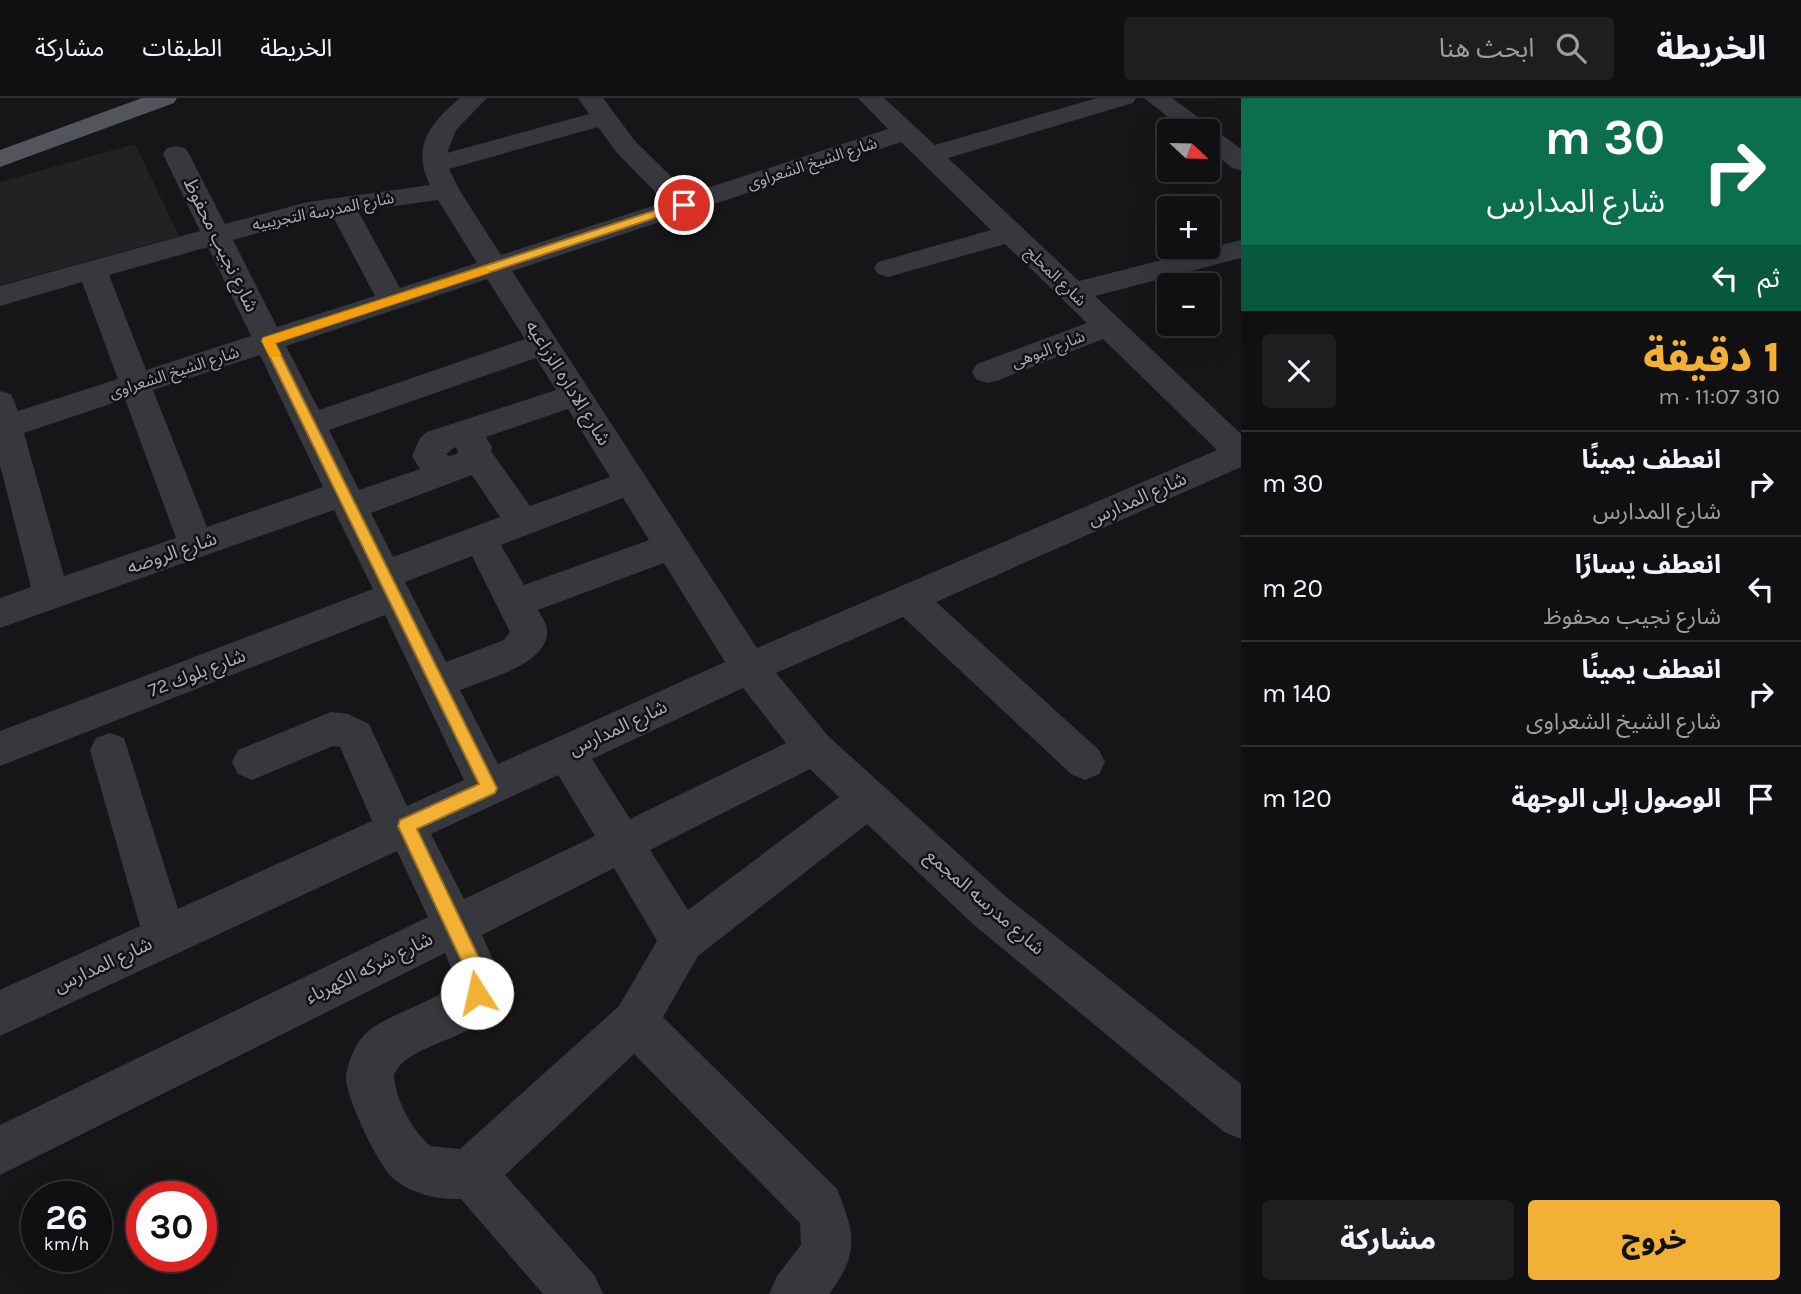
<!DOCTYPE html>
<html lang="ar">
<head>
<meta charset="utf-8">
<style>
  body { margin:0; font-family:Karla,"Noto Sans Arabic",sans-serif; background:#1e1e20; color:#f1f3f6; direction:rtl; height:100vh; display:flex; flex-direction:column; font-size:26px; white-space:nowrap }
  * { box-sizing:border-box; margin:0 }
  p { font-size:23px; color:#9c9d9f }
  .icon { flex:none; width:38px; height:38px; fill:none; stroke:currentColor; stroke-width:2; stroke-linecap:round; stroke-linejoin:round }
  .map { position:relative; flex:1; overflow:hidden; direction:ltr }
  .panel { display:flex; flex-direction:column; background:#101012; width:560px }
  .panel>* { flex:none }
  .guide { background:#0b6e4f; color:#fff; overflow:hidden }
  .needle { width:46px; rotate:112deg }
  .buttons { position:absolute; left:1157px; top:21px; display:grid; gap:14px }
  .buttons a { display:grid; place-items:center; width:63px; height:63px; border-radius:7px; background:#101012; box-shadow:0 7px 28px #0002,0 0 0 2px #303032; font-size:35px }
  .speed { position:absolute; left:21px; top:1083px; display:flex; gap:14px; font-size:35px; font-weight:700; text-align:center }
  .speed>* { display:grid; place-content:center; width:91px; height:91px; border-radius:50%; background:#101012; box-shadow:0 7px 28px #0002,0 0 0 2px #303032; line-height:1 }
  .speed small { font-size:18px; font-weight:400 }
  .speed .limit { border:10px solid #d22; background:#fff; color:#111 }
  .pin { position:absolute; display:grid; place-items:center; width:60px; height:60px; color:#fff; margin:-30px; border:4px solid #fff; border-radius:50%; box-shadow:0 2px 7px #0007 }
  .me { position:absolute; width:77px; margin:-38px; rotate:350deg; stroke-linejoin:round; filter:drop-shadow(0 0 5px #0008) }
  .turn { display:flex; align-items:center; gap:24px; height:147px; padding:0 21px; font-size:32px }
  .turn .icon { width:91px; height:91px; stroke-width:2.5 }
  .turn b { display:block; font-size:49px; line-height:60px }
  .then { display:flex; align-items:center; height:66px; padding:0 21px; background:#0003; gap:14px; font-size:26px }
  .round { display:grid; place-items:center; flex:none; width:74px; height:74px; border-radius:7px; background:#1e1e20 }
  .headline { display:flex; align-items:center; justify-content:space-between; height:119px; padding:0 21px }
  h1 { font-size:42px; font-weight:800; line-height:52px; color:#f2b134 }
  .action { display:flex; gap:14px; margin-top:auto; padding:14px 21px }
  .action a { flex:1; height:80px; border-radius:7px; background:#f2b134; color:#111; font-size:28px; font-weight:800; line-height:80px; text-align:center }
  .action a+a { background:#1e1e20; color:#f1f3f6 }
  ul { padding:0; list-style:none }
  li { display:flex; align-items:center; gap:21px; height:105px; padding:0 21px; border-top:2px solid #303032 }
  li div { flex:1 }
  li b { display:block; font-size:26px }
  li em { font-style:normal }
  header { display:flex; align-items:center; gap:42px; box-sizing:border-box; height:98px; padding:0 35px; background:#101012; border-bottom:2px solid #303032 }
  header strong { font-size:33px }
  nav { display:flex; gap:38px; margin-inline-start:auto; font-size:24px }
  .search { width:490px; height:63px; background:#1e1e20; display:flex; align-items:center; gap:18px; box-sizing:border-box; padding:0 24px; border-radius:7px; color:#9c9d9f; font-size:26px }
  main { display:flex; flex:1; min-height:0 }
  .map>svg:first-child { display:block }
</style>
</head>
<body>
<header>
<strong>الخريطة</strong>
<div class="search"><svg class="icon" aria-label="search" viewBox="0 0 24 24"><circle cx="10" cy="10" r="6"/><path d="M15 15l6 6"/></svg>ابحث هنا</div>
<nav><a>الخريطة</a><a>الطبقات</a><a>مشاركة</a></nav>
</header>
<main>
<section class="panel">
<div class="guide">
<div class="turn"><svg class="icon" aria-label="right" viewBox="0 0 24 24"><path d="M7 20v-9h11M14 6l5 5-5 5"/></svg><div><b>30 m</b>شارع المدارس</div></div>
<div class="then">ثم<svg class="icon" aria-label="left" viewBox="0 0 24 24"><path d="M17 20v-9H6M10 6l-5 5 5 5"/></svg></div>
</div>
<div class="headline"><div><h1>1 دقيقة</h1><p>310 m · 11:07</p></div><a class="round"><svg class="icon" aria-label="close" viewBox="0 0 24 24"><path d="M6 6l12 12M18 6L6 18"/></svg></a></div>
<ul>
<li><svg class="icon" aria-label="right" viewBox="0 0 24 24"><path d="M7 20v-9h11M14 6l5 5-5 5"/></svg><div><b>انعطف يمينًا</b><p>شارع المدارس</p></div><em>30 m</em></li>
<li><svg class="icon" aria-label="left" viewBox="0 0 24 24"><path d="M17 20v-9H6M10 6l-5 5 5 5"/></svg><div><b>انعطف يسارًا</b><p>شارع نجيب محفوظ</p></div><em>20 m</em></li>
<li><svg class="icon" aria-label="right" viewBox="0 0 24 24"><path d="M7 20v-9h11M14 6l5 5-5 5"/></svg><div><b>انعطف يمينًا</b><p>شارع الشيخ الشعراوى</p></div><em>140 m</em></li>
<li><svg class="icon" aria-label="arrive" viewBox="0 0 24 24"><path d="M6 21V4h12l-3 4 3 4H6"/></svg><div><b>الوصول إلى الوجهة</b></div><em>120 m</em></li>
</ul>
<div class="action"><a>خروج</a><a>مشاركة</a></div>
</section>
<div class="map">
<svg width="1241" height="1196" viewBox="0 0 1241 1196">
  <rect width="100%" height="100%" fill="#161618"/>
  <path fill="#222225" d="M135,46L179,138L0,187V84Z"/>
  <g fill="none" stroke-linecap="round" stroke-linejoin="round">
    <path fill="#37383d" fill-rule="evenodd" d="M460,0H487L456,32L447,55L589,16L578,0H603L635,43L689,96L888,31L858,0H884L935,47L1097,0H1136L1133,5L948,60L1079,183L1241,142V160L1095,198L1241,336V369L936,504L1099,652L1105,664L1099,676L1085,682L1071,676L903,519L776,575L828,638L1004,797L1241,986V1041L1224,1034L974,827L867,726L698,858L663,919L837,1091C855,1136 860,1155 829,1196H769L777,1178L801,1147L800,1125L634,956L505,1077L595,1178L603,1196H543L461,1101C438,1102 413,1096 395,1082C379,1070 347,1001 346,981C346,970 352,955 358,945C373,918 430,909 457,884L445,855L0,1077V1027L428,819L397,753L0,938V892L140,828L90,652L96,640L110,635L124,640L178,811L372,723L340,649L333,648L252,682L238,676L232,664L238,652L331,614L348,616L369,626L407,708L464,682L385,517L0,668V633L373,491L334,412L0,530V500L31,489L0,367V293L11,296L18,313L118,281L82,184L0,208V188L200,133L163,56L167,50L176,48L185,50L189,56L225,126L308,104L430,87C411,49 430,25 460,0ZM598,29L617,55L665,104L501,157L460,93L449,71ZM901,44L991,132L878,164L874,170L878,176L888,179L1005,146L1087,225L977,266L972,274L977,282L988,285L999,282L1103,241L1217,352L757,550L512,173ZM438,102L477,165L400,190L358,113ZM332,117L375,198L277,229L233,142L310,120ZM208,149L251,238L146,272L109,177ZM487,181L525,241L319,312L286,248ZM260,257L323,389L207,429L153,292ZM536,260L556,292L427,334L420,340L412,358L420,371L359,392L329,332ZM125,301L176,440L64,478L24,335ZM568,311L610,379L530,408L491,353L492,349L486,339ZM455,349L458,352L457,356L449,358L446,356ZM472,377L500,419L393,459L371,415ZM623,400L649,442L524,487L501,447ZM472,458L510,534L504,542L446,564L405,484ZM664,465L725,564L498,666L460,592C484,582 550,566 547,532C547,525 541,518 538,512ZM743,590L786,645L630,721L592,661ZM810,671L839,699L688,812L650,752ZM558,677L595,738L464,801L431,736ZM614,770L657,843L619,908L460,1051L430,1048C412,1032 395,1001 394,977C407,946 466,944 488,916C496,907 499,892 502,881L482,837Z
      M1144,0H1172L1241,51V72L1232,70L1208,50V33H1186Z"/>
    <path fill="#53555c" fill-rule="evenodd" d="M142,0H177L174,5L0,69V52Z"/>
  </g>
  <path fill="#f2b134" stroke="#9d7322" stroke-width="2" d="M684,103L690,107L688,109L275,245L497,690L495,695L417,731L489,881L483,902L477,905L470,902L468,895L470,881L398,728L400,722L479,686L262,243L263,240Z"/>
  <path fill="#f59e0b" d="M484,169L490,172L488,175L275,245L281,256L279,259H270L262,243L263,240Z"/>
  <g text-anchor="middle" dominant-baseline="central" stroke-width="5" stroke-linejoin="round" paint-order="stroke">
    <g font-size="16" fill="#a8adb8" stroke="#111113">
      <text transform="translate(812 65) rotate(-18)">شارع الشيخ الشعراوى</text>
      <text transform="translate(323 113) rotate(-11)">شارع المدرسة التجريبيه</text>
      <text transform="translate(1056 178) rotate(44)">شارع المحلج</text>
      <text transform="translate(1048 251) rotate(-21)">شارع البوهى</text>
      <text transform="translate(174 274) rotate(-18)">شارع الشيخ الشعراوى</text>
    </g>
    <g font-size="19" fill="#a8adb8" stroke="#111113">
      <text transform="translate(221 147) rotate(64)">شارع نجيب محفوظ</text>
      <text transform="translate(568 285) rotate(58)">شارع الاداره الزراعيه</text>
      <text transform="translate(1137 401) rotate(-24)">شارع المدارس</text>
      <text transform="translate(172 455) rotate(-19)">شارع الروضه</text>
      <text transform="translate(197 575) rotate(-21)">شارع بلوك 72</text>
      <text transform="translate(618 630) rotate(-25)">شارع المدارس</text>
      <text transform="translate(985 804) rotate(41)">شارع مدرسه المجمع</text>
      <text transform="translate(103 867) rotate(-25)">شارع المدارس</text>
      <text transform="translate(369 870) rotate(-26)">شارع شركه الكهرباء</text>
    </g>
  </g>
</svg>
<div class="buttons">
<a><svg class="needle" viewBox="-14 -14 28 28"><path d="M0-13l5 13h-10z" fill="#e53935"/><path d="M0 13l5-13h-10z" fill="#9c9d9f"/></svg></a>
<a>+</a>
<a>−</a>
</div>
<div class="speed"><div>26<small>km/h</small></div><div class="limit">30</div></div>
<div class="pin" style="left:684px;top:107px;background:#d93025"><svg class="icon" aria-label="arrive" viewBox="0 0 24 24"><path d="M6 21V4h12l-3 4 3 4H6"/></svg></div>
<svg class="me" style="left:477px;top:895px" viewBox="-20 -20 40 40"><circle r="19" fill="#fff"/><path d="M0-13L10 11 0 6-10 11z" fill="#f2b134"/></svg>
</div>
</main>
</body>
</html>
